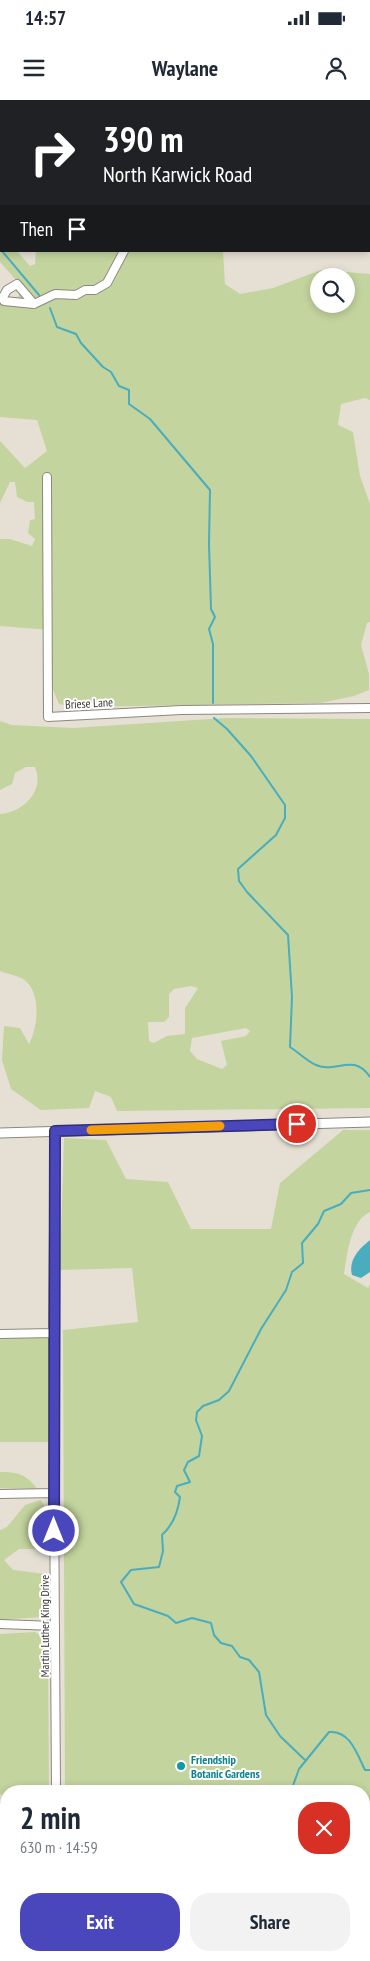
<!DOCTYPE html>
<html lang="en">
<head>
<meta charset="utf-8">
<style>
  body { margin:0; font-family:"PT Sans Narrow",sans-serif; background:#f2f2f3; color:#1f2937; height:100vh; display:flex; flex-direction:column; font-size:19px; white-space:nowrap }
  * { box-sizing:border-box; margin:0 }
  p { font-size:16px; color:#747a83 }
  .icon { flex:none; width:28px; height:28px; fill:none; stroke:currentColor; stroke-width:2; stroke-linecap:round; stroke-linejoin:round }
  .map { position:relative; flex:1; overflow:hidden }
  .sheet { position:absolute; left:0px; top:1685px; width:370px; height:176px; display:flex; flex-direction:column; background:#fff; border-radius:20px 20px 0 0; box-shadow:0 2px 8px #0003 }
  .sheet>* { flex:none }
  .top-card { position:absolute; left:0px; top:0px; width:370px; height:152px; box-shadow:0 2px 8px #0003; background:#202124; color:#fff; overflow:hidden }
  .buttons { position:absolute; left:310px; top:168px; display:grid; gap:10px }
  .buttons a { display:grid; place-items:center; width:45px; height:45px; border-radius:50%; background:#fff; box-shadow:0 2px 8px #0003; font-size:25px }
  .pin { position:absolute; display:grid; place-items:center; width:42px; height:42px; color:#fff; margin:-21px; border:2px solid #fff; border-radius:50%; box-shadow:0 1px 5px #0007 }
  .me { position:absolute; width:55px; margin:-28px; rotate:0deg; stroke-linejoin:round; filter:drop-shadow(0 0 4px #0008) }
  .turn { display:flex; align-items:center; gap:18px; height:105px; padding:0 20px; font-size:22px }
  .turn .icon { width:65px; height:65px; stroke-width:2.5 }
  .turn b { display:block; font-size:35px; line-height:42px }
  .then { display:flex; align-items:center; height:48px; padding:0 20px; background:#0003; gap:10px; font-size:19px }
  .round { display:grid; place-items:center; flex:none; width:52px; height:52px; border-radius:20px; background:#f2f2f3 }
  .head { display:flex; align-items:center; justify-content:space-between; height:85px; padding:0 20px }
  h1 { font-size:30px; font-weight:800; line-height:38px }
  .primary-button { display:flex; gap:10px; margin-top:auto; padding:10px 20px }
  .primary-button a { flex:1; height:58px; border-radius:20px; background:#4a46bc; color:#fff; font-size:20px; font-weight:800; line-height:58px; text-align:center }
  .primary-button a+a { background:#f2f2f3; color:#1f2937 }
  .status { display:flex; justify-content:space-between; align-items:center; height:35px; padding:0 25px; background:#fff; direction:ltr }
  .status svg { height:14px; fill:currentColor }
  header { display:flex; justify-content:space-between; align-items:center; height:65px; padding:0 20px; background:#fff; font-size:22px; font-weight:800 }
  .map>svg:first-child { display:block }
</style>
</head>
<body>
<div class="status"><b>14:57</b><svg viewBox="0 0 49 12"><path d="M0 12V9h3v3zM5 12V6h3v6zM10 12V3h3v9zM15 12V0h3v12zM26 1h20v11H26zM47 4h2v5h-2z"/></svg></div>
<header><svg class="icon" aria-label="menu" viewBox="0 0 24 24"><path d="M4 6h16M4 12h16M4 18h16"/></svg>Waylane<svg class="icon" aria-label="person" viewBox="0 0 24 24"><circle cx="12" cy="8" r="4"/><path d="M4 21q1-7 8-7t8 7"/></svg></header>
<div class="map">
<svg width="370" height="1861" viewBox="0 0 370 1861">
  <rect width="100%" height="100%" fill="#e6e0d4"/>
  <path fill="#c3d49e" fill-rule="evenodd" d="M0,130L1,151H17L30,166L35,164L36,151H223L225,184L240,194L273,188L321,170L370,174V300L365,298L341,304L338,325L353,332L360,376L370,404V522L367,523L361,545L369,574V590L354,596L320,603L75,607L59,604L52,587L51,530L0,526V439H10L32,446L35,439L28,433L30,420L35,419L34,402H27L17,397L15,382H10L0,403V341L25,368L47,351L37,320L0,317V202L16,199L24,189L0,162ZM319,176H346V204H319Z
    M226,618L370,619V1008L117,1011L111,997L95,991L89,1008L41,1010L11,989L2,960L4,926L20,928L29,944C38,928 42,891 23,879C16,875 7,874 0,871V714C24,712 45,690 35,667H26L15,673L12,684L0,690V621L12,625L73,628ZM191,886L198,888L185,908V934L167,936L154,943L149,941L148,922H164L169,917V894L174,889ZM246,928L250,931L246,936L221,941L227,965L222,969L197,959L190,951L192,938Z
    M343,1030H370V1112C350,1121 347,1155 344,1174L368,1188L370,1184V1861H65V1855H364V1691H65L63,1230L138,1222L132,1168L60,1170L64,1038L106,1040L126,1079L168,1082L191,1129H271L280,1083Z
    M50,1237V1342H0V1238Z
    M0,1372C17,1372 27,1374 37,1389L0,1388Z
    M41,1400L49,1415V1449H19L4,1460L13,1470L46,1474V1498L41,1517L0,1520V1430L7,1427L25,1405Z
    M35,1532L44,1538L48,1546L49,1691H6V1698L0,1694V1534Z
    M0,1757H6V1799H0Z
    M0,1805L6,1806V1855H9L4,1861H0Z"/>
  <path fill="#49adbd" d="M370,1140V1172L361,1178L352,1175C348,1160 359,1149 370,1140Z"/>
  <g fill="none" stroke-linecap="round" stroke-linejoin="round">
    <path stroke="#49adbd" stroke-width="2" d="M0,149L1,150
      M2,151L39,195
      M50,208L57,227L76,234L81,243L103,267L111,272L119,286L129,290V304L150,319L210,390L209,444L211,509L215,517L209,529L213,544V603
      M214,618L227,629L251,656L285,705V718L276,735L238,769L239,781L247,792L288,835L292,897L290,947C298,952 307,961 316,965C336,974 353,952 370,977
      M306,1661L280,1636L266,1615L259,1572L249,1560L240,1557L232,1546L221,1543L214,1535L211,1523L192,1518L176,1523L168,1516L134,1504L121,1482L131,1470L159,1467L163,1451L162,1435C173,1425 178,1412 180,1397L175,1392L177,1386L190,1382L184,1370L188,1362L199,1356L202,1336L196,1320L197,1312L203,1306L219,1300L229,1291L261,1229L286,1190L292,1172L303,1163L302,1143L318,1124L324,1111L341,1104L351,1093L370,1090
      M291,1691L299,1669L329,1632C350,1630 357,1654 365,1670H370
      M364,1755L370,1758
      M364,1809L370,1808
      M327,1855L332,1861"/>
    <defs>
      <path id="minor" d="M130,0L131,1
        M34,204L17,184L7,190L3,197L4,201L34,204L55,194L76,195L85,190H95L107,183L124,151
        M47,377L48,617L181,610L370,608
        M55,1031L53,1233L56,1691
        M0,1234L53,1233
        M0,1394L54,1393
        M0,1524L55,1526
        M0,1707H6
        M57,1855V1861"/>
      <path id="tertiary" d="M0,1033L370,1022"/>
    </defs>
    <use href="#minor" stroke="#8c887d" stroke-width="10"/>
    <use href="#tertiary" stroke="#8c887d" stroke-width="11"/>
    <use href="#minor" stroke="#fff" stroke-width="8"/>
    <use href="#tertiary" stroke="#fff" stroke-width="9"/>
  </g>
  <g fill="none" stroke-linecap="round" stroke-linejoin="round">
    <defs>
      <path id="route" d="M54,1431L55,1031L297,1024"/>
    </defs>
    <use href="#route" stroke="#302e7a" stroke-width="12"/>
    <use href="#route" stroke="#4a46bc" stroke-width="9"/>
    <path stroke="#f59e0b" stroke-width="9" d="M91,1030L220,1026"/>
  </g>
  <circle fill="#0f9aa8" stroke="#fff" stroke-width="2" cx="181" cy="1666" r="5"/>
  <g text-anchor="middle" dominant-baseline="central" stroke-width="4" stroke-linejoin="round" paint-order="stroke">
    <g font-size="12" fill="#373531" stroke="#fff">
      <text transform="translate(89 603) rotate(-3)">Briese Lane</text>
      <text transform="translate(44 1526) rotate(-90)">Martin Luther King Drive</text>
    </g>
    <g font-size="12" font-weight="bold" fill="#0d838f" stroke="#fff" text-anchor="start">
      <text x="191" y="1659">Friendship<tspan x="191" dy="14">Botanic Gardens</tspan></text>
    </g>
  </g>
</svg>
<div class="buttons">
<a><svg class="icon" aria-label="search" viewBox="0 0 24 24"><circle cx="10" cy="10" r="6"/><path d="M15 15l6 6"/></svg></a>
</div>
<div class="pin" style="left:297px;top:1024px;background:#d93025"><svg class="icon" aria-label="arrive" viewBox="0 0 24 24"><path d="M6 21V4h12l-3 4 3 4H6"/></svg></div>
<svg class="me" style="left:54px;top:1431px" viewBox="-20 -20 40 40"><circle r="17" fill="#4a46bc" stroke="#fff" stroke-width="3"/><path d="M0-11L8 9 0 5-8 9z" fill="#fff"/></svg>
<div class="top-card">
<div class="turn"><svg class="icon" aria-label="right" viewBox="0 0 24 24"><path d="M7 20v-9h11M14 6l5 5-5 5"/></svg><div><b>390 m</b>North Karwick Road</div></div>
<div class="then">Then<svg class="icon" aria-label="arrive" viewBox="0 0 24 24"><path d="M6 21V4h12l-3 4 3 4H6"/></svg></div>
</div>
<section class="sheet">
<div class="head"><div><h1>2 min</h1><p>630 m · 14:59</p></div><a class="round" style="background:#d93025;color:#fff"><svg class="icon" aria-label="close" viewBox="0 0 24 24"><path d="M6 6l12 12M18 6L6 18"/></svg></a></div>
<div class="primary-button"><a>Exit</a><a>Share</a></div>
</section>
</div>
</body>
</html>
